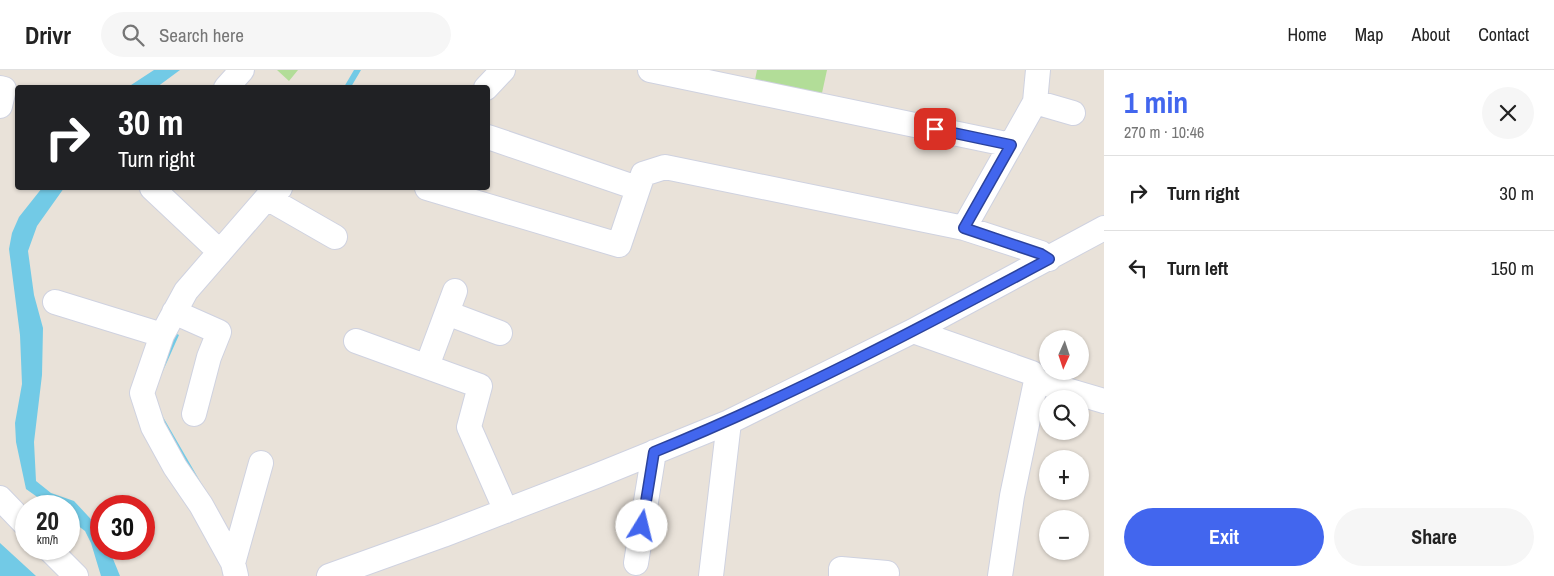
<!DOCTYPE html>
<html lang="en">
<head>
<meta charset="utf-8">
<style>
  body { margin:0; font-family:"Archivo Narrow",sans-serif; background:#f6f6f6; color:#222; height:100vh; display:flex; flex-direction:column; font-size:19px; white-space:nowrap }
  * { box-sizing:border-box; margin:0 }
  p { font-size:16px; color:#767676 }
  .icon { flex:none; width:28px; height:28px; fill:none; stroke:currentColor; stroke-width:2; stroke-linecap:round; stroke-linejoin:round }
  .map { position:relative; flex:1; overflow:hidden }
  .drawer { display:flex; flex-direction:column; background:#fff; width:450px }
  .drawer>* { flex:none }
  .hud { position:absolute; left:15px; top:15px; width:475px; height:105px; border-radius:5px; box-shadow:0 1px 4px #0004; background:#202124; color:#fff; overflow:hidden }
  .needle { width:32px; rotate:183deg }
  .fabs { position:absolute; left:1039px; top:260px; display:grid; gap:10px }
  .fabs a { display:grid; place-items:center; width:50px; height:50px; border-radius:50%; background:#fff; box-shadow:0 1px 4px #0004; font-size:25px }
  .speed { position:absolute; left:15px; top:425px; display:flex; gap:10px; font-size:25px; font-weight:700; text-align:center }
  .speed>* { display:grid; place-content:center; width:65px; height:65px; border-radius:50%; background:#fff; box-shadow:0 1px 4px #0004; line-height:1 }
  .speed small { font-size:12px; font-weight:400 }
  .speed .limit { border:8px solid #d22; background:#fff; color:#111 }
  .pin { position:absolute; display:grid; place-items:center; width:42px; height:42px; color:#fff; margin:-21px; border-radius:10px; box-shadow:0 2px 8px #0006 }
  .me { position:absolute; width:55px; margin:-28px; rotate:9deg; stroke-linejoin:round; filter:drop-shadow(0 0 4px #0008) }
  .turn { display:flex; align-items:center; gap:18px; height:105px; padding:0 20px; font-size:22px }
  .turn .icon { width:65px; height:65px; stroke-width:2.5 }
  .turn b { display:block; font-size:35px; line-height:42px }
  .round { display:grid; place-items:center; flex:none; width:52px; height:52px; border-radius:26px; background:#f6f6f6 }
  .summary { display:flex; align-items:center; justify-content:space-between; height:85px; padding:0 20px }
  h1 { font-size:30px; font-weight:800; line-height:38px; color:#4266ee }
  .action { display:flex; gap:10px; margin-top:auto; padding:10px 20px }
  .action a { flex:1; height:58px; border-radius:30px; background:#4266ee; color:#fff; font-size:20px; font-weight:800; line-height:58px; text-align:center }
  .action a+a { background:#f6f6f6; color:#222 }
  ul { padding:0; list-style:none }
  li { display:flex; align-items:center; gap:15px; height:75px; padding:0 20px; border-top:1px solid #e0e0e0 }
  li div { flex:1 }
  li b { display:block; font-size:19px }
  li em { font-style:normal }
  header { display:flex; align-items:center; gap:30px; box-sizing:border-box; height:70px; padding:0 25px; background:#fff; border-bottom:1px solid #e0e0e0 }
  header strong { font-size:24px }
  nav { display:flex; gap:28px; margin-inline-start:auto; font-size:18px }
  .search { width:350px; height:45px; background:#f6f6f6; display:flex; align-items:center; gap:12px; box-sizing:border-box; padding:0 18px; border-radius:28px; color:#767676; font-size:19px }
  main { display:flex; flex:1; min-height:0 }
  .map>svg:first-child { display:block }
</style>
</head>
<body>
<header>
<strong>Drivr</strong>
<div class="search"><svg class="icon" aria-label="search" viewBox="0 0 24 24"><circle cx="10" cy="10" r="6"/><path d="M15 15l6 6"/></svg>Search here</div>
<nav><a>Home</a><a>Map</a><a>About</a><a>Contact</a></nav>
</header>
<main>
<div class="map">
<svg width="1104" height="506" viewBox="0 0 1104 506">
  <rect width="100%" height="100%" fill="#e9e2d9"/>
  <path fill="#b2dd98" d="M277,0H298L289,11Z
    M757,0H827L822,23L755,10Z"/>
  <path fill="#72cae6" d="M154,0H180L157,17H128Z
    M354,0H361L351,17H344Z
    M42,118H64L37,156L28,181L34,225L43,258L42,305L34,372L36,411L51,423L74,431L101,460V479H109L120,506H101L91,473L85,461L69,449V436H50L26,419L16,372L15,353L22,314L20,265L9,179L12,163L19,147Z
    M175,263L179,265L154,321L163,347L223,451L218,452L160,350L149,319Z
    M0,473L36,506H0Z"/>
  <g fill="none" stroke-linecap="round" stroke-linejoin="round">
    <defs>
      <path id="minor" d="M650,0L1011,75
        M0,18L4,19L0,36
        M226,18L242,0
        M486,18L503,0
        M1035,32L1073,43
        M488,67L637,118
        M152,118L220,182
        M427,118L619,175L643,104L665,97L964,158L1035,32L1038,0
        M267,128L335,167
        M964,158L1041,183L1049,189
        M55,232L162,265
        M174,242L219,262L209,287L194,344
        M447,243L500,263
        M913,261L1032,303L1036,311L1104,331
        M356,271L480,316L469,357L506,441
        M427,296L455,221
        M0,428L26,455
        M49,479L76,506
        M233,493L261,393
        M636,493L654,382
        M236,506L233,493L201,435L175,397L153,357L142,323L162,265L186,221L271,123L280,118
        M329,506L443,465L596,406L729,352L913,261L1104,158
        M711,506L729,352
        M841,506V499L887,503
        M1000,506L1012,426L1036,311"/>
    </defs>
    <use href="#minor" stroke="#cfd2e0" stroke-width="26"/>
    <use href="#minor" stroke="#fff" stroke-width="24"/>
  </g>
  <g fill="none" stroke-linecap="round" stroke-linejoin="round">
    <defs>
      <path id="route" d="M642,456L654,382C790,327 920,258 1049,189L1041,184L964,158L1011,75L935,59"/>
    </defs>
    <use href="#route" stroke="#2b429b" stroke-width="12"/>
    <use href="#route" stroke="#4266ee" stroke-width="9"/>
  </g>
</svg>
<div class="fabs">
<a><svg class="needle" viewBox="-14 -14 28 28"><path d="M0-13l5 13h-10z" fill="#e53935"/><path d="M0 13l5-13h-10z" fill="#767676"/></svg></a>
<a><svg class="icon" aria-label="search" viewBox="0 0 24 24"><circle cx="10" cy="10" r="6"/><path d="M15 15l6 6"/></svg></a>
<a>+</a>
<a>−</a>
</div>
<div class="speed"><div>20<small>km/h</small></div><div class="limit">30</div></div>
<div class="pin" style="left:935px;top:59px;background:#d93025"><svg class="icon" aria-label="arrive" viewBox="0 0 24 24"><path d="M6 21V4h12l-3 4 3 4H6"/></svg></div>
<svg class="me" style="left:642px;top:456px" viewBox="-20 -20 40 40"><circle r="19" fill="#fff"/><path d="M0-13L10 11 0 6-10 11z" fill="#4266ee"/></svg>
<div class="hud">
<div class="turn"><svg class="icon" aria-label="right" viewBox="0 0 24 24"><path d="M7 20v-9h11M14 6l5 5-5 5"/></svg><div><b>30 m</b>Turn right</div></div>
</div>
</div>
<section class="drawer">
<div class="summary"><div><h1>1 min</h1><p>270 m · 10:46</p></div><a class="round"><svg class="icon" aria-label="close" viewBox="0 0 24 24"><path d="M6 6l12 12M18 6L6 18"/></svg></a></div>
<ul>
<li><svg class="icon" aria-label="right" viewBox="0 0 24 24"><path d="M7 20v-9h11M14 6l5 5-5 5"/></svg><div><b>Turn right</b></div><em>30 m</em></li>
<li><svg class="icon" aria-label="left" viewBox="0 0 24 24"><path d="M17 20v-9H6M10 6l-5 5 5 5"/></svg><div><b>Turn left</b></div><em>150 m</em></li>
</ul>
<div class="action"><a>Exit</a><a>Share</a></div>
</section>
</main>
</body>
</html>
